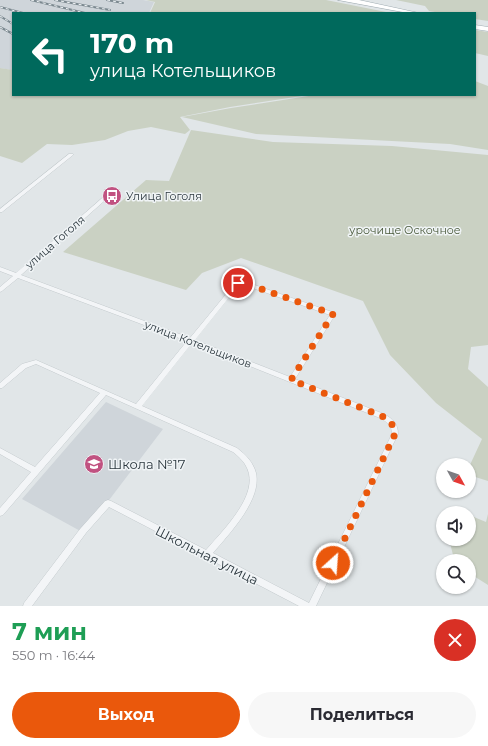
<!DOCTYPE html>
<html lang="ru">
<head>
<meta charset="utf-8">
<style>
  body { margin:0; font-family:Montserrat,sans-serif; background:#f7f7f7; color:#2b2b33; height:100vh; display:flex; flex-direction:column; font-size:15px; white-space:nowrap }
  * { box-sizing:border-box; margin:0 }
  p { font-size:13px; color:#7c7c81 }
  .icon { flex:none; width:22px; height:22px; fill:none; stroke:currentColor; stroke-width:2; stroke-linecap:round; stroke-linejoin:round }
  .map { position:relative; height:606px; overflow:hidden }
  .sheet { display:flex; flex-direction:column; background:#fff; flex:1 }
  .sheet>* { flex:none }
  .top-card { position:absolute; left:12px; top:12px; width:464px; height:84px; border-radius:0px; box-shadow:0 1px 3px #0004; background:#00695c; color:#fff; overflow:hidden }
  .needle { width:26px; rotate:130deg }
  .buttons { position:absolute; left:436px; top:458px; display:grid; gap:8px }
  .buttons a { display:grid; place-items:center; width:40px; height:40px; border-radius:50%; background:#fff; box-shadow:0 1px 3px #0004; font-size:20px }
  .pin { position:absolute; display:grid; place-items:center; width:34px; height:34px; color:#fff; margin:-17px; border:2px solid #fff; border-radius:50%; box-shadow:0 1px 4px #0007 }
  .me { position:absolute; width:44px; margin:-22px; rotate:26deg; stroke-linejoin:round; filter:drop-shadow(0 0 3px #0008) }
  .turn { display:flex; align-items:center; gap:14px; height:84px; padding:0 12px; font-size:18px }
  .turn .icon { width:52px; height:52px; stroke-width:2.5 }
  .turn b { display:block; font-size:28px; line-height:34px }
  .round { display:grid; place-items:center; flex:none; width:42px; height:42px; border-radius:21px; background:#f7f7f7 }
  .overview { display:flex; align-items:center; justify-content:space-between; height:68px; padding:0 12px }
  h1 { font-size:24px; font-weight:700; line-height:30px; color:#1e9e55 }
  .action { display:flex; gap:8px; margin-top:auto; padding:8px 12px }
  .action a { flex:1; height:46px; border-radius:24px; background:#ea580c; color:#fff; font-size:16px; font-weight:700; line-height:46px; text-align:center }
  .action a+a { background:#f7f7f7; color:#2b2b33 }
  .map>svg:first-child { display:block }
</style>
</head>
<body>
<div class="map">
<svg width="488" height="606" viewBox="0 0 488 606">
  <rect width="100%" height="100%" fill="#e1e6e8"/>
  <path fill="#cfd5da" d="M0,0H143L154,2L149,13H13V70H11L0,68Z
    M106,402L163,429L84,533L22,499Z"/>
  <path fill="#cad1c3" d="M146,0H326L391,13H150L155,2Z
    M396,0H488V21L475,19V13H441L429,11L425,6Z
    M475,30L488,32V56L475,53Z
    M0,68L13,70V95H308L230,107L180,117L190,130L185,134L151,127L128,131L105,140L72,145L47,144L22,163L0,156Z
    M475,81L488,86V150L450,144L256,134L182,117L231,108L315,95H475Z
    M191,130L273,142L392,146L488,155V345L471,347L468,369L488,387V481L469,475V467L482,439L436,403L390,355L363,301L241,258L202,273L186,290L63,252L146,180L169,181Z
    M488,514V585L469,573V561H456L454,559L449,539H469V515L486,522Z"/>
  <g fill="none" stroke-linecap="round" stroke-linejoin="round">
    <defs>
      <path id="minor" d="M69,154H73V155L2,212H0V209Z
        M108,193H110L112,194L21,275L190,338L236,282H246L335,313L336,314L335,315L295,379L384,414C393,419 398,424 398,434L316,606H299L109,507L86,533L32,606H23L24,603L80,529L105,501L108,500L111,501L206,550C222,531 260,495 247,468C244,461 238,456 233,452L106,395L3,515L0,516V508L31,472L0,454V448L35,467L100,393L36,364L26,368L2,388H0V383L22,364L36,360L136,404L187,341L18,278L2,291L0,292V287L13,276L0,271V267L16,273ZM239,285H244L330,315L290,377L195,340ZM192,343L380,418C387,422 392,425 392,434L309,603L213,553C229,534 262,500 256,473C253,462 246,455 237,448L142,406Z"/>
      <path id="primary" d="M338,0H359L419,13H408Z
        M475,25L488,27V31L475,29Z"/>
    </defs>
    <use href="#minor" stroke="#a7aeb2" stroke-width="0.5"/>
    <use href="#primary" stroke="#a1adb3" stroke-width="1"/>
    <use href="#minor" fill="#f3f5f7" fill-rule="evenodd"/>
    <use href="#primary" fill="#fff" fill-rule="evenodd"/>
    <defs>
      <path id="rail" d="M31,0L85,13
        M55,0L110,10
        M107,0L123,3
        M0,7L23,13
        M0,16L13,24
        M0,27L13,34"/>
    </defs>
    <use href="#rail" stroke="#7c8990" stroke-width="2"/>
    <use href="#rail" stroke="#f0f4f6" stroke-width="1" stroke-dasharray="3" stroke-linecap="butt"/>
  </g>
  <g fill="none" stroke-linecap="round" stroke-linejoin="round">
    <path stroke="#ea580c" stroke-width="7" stroke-dasharray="0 12.6" d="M238,283H244L333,314L291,380L382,416L389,420L395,429V434L333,563"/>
  </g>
  <defs>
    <symbol id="bus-disc" viewBox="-11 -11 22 22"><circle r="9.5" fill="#c15281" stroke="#f0f4f6"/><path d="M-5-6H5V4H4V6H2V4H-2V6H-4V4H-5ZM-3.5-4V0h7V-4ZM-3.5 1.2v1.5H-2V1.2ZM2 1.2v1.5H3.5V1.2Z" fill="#fff"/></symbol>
    <symbol id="school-disc" viewBox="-11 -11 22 22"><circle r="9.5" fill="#c15281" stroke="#f0f4f6"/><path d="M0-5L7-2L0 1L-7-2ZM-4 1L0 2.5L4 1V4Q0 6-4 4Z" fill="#fff"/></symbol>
  </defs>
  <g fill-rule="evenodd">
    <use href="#bus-disc" x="101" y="185" width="22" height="22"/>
    <use href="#school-disc" x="83" y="453" width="22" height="22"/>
  </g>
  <g text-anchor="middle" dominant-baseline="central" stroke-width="3" stroke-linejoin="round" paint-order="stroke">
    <g font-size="11" fill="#2b373e" stroke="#f0f4f6" text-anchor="start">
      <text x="126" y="196">Улица Гоголя</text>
    </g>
    <g font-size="11" fill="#485839" stroke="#f0f4f6">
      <text x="405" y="230">урочище Оскочное</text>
    </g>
    <g font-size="11" fill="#2b373e" stroke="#f0f4f6">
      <text transform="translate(55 242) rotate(-41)">улица Гоголя</text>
      <text transform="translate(198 344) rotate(21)">улица Котельщиков</text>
    </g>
    <g font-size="13" fill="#2b373e" stroke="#f0f4f6" text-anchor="start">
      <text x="108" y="464">Школа №17</text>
    </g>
    <g font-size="13" fill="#2b373e" stroke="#f0f4f6">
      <text transform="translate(207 555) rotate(27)">Школьная улица</text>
    </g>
  </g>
</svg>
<div class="buttons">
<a><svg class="needle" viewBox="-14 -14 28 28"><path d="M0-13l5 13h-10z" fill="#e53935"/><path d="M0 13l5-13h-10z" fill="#7c7c81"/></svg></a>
<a><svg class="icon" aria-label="sound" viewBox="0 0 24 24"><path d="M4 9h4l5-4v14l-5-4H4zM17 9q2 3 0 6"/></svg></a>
<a><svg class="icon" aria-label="search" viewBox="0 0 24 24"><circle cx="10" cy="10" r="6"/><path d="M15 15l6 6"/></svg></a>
</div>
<div class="pin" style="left:238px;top:283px;background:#d93025"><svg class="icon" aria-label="arrive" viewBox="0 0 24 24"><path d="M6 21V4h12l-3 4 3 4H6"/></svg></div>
<svg class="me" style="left:333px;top:563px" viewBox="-20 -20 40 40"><circle r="17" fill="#ea580c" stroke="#fff" stroke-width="3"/><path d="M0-11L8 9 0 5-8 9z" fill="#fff"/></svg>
<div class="top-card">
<div class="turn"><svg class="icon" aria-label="left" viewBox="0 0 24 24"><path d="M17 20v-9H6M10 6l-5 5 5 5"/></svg><div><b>170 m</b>улица Котельщиков</div></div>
</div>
</div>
<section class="sheet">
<div class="overview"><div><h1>7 мин</h1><p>550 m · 16:44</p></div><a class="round" style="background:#d93025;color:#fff"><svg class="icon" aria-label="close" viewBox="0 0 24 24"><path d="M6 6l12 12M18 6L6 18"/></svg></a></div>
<div class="action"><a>Выход</a><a>Поделиться</a></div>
</section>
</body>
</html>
